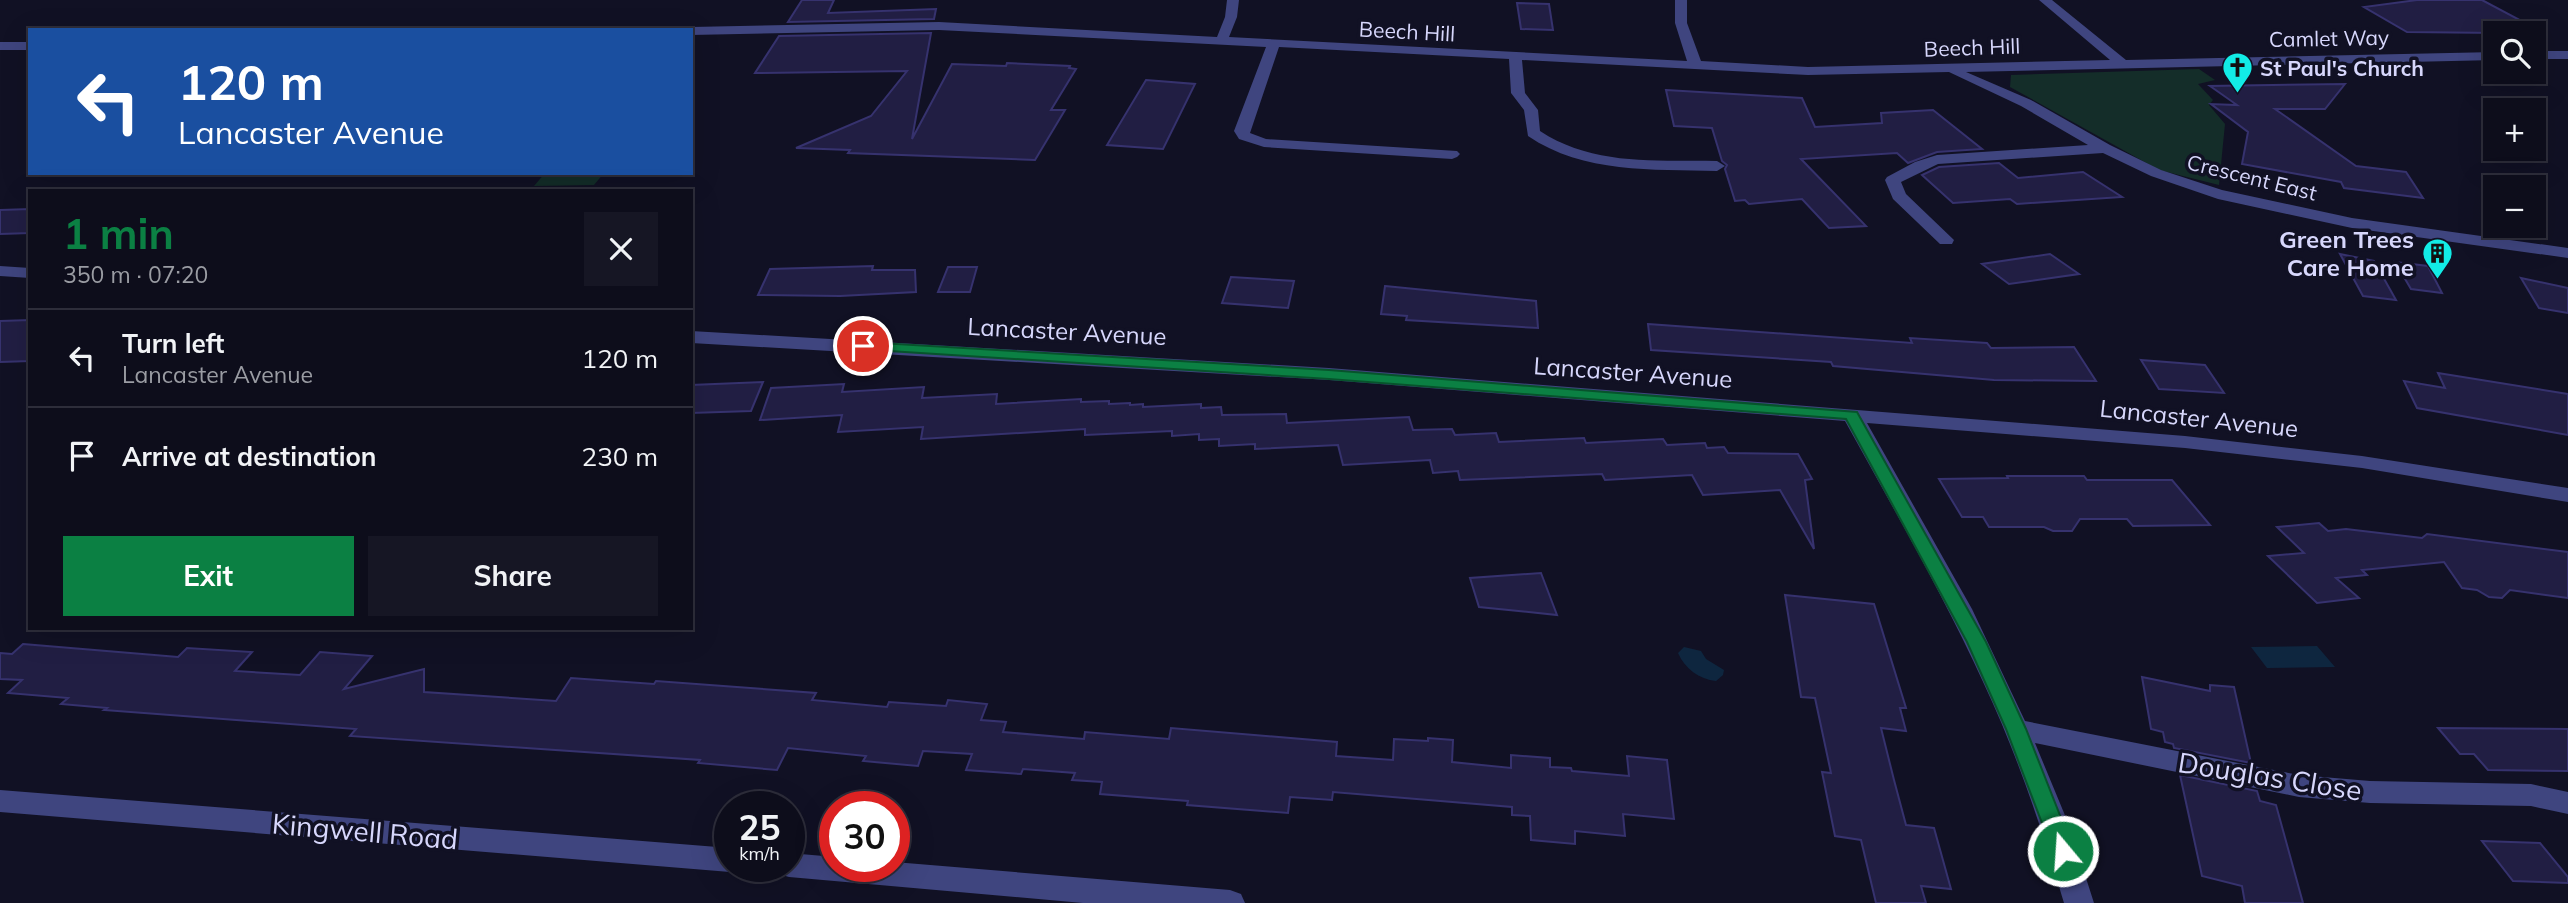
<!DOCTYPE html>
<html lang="en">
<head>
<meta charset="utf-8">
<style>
  body { margin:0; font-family:Mulish,sans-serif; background:#161624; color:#f1f3f6; height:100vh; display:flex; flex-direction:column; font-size:26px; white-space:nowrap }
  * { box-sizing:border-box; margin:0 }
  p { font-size:23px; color:#9a9ca3 }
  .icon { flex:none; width:38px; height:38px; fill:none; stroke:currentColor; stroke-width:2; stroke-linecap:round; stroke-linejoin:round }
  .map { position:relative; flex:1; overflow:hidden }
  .side { position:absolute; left:28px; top:189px; width:665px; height:441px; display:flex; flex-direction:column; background:#0d0d1b; border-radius:0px; box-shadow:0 7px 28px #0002,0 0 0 2px #2d2d3a }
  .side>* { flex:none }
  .hud { position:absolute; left:28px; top:28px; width:665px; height:147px; border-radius:0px; box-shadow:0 7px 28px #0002,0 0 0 2px #2d2d3a; background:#1a4fa0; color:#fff; overflow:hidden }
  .buttons { position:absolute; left:2483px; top:21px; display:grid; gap:14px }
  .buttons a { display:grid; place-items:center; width:63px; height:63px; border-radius:0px; background:#0d0d1b; box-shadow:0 7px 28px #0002,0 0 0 2px #2d2d3a; font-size:35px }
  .speed { position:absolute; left:714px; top:791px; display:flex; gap:14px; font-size:35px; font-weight:700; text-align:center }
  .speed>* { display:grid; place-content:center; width:91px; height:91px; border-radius:50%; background:#0d0d1b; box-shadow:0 7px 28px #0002,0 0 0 2px #2d2d3a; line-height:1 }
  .speed small { font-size:18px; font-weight:400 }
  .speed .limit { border:10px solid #d22; background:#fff; color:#111 }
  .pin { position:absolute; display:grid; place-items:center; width:60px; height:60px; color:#fff; margin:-30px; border:4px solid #fff; border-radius:50%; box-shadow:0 2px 7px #0007 }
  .me { position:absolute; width:77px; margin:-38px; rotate:342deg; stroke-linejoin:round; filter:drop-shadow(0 0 5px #0008) }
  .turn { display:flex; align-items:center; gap:24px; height:147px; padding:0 35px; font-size:32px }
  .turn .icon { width:91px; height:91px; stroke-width:2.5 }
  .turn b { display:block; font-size:49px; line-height:60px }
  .round { display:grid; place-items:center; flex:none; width:74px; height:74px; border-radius:0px; background:#161624 }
  .head { display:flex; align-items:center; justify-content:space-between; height:119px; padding:0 35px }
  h1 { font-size:42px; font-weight:700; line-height:52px; color:#0b8043 }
  .action { display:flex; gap:14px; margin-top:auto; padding:14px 35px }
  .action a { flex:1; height:80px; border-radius:0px; background:#0b8043; color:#fff; font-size:28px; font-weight:700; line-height:80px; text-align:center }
  .action a+a { background:#161624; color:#f1f3f6 }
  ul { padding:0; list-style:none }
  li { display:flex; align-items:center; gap:21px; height:98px; padding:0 35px; border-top:2px solid #2d2d3a }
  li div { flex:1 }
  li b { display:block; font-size:26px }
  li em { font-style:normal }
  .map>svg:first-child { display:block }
</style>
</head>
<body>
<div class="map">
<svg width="2568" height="903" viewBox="0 0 2568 903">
  <rect width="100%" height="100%" fill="#111124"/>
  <path fill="#142d29" d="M2199,69L2215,80L2198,84L2213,100L2209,105L2225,124L2219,185L2159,170L2010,87L2011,75Z
    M545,173H604L594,185L534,186Z"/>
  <path fill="#0e263f" d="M2317,646L2335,667L2267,668L2251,647Z
    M1684,647L1701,651L1706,659L1724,670L1723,675L1716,681C1699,679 1685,669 1678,653Z"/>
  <path fill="#211e43" stroke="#36326e" stroke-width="2" d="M802,0H834L828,13L936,9L934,19L788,22Z
    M2417,0H2482L2533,27L2490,28L2500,33L2407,32L2364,7Z
    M1517,3L1549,4L1553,30L1521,29Z
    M931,33L912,139L952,64L1006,66L1007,63L1070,66L1069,68L1076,69L1051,110H1065L1035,160L848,153L850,150L796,148L871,116L907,71L755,73L779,36Z
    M1146,80L1195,84L1163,149L1107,145Z
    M2345,84L2325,109H2275L2356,166L2406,172L2423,198L2344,188L2341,182L2242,164L2248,132L2211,104L2237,105L2210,86Z
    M1666,90L1802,98L1815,127L1882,123L1881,113L1933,110L1982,149L1937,152L1908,163L1897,153L1801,159L1866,226L1829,228L1802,199L1749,204L1745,200L1735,201L1725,169L1727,165L1722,161L1712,128L1674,126Z
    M1999,163L2018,178L2083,172L2122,197L2017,204L2010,199L1953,203L1922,175L1939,167Z
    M30,209V233L0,234V210Z
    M2050,254L2079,274L2009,284L1982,264Z
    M2340,254L2374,261L2396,300L2363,296Z
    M2395,262L2428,266L2442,293L2411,289Z
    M873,266L872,270H915L916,292L840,296L758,295L770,269Z
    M948,267H977L970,292H938Z
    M1231,277L1294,281L1288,308L1222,303Z
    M2521,278L2568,288V313L2539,308Z
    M1385,286L1536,301L1538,328L1406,320L1407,316L1381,314Z
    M30,320V361L0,362V321Z
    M1648,324L1912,343L1910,338L1987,343L1991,348L2074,347L2096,381L1994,380L1833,366L1831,362L1651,350Z
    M2141,360L2205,365L2224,393L2159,389Z
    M2438,373L2568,394V435L2417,408L2404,381L2445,388Z
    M763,382L751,411L691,413V385Z
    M844,384L842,392L924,387L922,398L997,394L996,404L1081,399V402L1109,401V404L1130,403V405L1143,404V407L1201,404V408L1221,407L1222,415L1286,414L1287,423L1409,417L1413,430L1452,429L1455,435L1496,433L1499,442L1584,438L1586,443L1663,439L1667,445L1705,443L1707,448L1724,447L1728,453L1798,454L1812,479L1805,480L1814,549L1780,490L1703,495L1692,475L1605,480L1602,474L1460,480L1458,471L1433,473L1430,460L1343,465L1338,445L1255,449V444L1219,446V439L1199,440V434L1172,436V431L1085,435V429L921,439L923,427L838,432L842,415L760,420L771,388Z
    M2007,476H2084L2087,480H2172L2210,525L2133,526L2127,519H2080L2072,531H2053L2044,527H1989L1983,517H1962L1939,479L2008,478Z
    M2319,523L2328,531L2346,529L2422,538L2427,534L2568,552V598L2510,590L2502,598L2489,597L2477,590L2462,588L2444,562L2362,570L2367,575L2336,578L2359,598L2317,603L2268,556L2304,553L2277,527Z
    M1541,573L1557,615L1479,607L1470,578Z
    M1785,595L1874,604L1906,708H1900L1906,731L1881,728L1894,780L1906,825L1934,828L1951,889L1921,886L1926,903H1876L1861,840L1835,836L1822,772L1831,773L1815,698L1801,697Z
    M23,644L178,657L187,648L252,652L235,671L300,675L320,652L372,656L344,689L424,669V692L556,701L571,678L654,684L656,681L816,693L812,700L887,707L889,702L946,706L948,700L987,704L981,720L1006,722L1003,732L1084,739L1085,732L1169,739L1171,728L1337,742L1336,756L1393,760L1394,739L1428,741V738L1453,740L1452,762L1511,768V755L1550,758V767L1571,768L1572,771L1629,776L1627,756L1667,760L1674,819L1623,814L1625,836L1575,831V844L1531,840L1530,816L1512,815V807L1333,792L1332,800L1290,797L1288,813L1187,805L1188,801L1100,794L1102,782L1072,780L1075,773L1023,769L1021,774L966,770L972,754L923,751L918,766L863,761L866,756L788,748L777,770L698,763L700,760L350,736L356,729L104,710L107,708L61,704L68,698L8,693L22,680L0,679V653L12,654Z
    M2142,677L2210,691V685L2234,687L2251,763L2174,748L2173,744L2165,742L2163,732L2151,729Z
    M2438,728L2568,729V771L2488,770L2474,754H2460Z
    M2180,775L2257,791L2260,801L2276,805L2303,903H2245L2242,886L2202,876Z
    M2482,841L2540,843L2568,877V883L2513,881Z"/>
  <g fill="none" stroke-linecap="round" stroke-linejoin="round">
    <path fill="#3f457f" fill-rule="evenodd" d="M1227,0H1239L1237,17L1229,37L1687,61L1675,23V0H1687V23L1701,61L1808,67L2110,60L2039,0H2052L2126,60L2496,52V60L1966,72L2031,100L2110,145L2161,170L2222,190L2352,218L2568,248V258L2352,228L2218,199L2151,176L2103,153L1938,164L1901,182L1906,194L1954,240L1952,244H1940L1893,199L1885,180L1887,177L1915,162L1937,155L2088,145L2021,106L1949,72L1808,75L1522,60L1525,93L1538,110L1540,131C1593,166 1656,160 1717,161L1725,166L1717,171C1652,169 1584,174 1528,136L1524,110L1511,93L1509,59L1279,47L1250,133L1266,139L1457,151L1460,154L1457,157L1452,159L1264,147L1239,139L1234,131L1266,47L939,30L691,35V30H686L691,27L939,22L1217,37L1225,17Z
      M0,42H30V50H0Z
      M2534,51H2568V59H2534Z
      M0,266L30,268V278L0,276Z
      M691,331L1329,368L2185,436L2362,456L2568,488V502L2362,468L2185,448L1867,423L1972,609L2025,721L2299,775L2370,781L2531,784L2568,792V814L2531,806L2370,803L2299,797L2035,743L2069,825L2094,903H2064C2042,829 2017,754 1984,684C1943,594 1893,508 1845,421L1329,380L691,343Z
      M0,790L730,848V866H741L730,872L0,812Z
      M789,853L835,857V866H894V862L1230,890L1241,894L1245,903H1083L789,877L779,874L775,866H789Z"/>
  </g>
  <path fill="#0b8043" stroke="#07532c" stroke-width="2" d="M863,342L1329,370L1857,412L1986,642L2026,729L2074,851L2071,857L2063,860L2055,857L2006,729L1967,642L1846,419L1329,379L858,349L856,346Z"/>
  <defs>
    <symbol id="church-pin" viewBox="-11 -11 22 30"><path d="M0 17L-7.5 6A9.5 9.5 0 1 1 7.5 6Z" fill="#12ece6" stroke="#111124"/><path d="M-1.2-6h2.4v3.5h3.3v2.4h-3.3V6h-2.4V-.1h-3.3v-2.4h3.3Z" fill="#111"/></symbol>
    <symbol id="building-pin" viewBox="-11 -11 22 30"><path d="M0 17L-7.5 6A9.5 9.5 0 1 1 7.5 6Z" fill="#12ece6" stroke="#111124"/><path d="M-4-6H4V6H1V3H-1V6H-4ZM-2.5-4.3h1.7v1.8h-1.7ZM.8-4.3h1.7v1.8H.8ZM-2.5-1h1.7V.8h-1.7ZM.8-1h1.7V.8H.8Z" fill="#111"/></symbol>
  </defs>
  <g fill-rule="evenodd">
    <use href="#church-pin" x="2220" y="50" width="35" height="47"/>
    <use href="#building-pin" x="2420" y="236" width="35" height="47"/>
  </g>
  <g text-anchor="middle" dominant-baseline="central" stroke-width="7" stroke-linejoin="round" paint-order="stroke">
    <g font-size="21" fill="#d7d7fc" stroke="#111124">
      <text transform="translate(1407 31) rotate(3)">Beech Hill</text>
      <text transform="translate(2329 38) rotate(-1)">Camlet Way</text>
      <text transform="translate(1972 47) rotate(-2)">Beech Hill</text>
      <text transform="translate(2252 177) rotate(14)">Crescent East</text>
    </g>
    <g font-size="21" font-weight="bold" fill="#d7d7fc" stroke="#111124" text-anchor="start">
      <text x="2260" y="68">St Paul's Church</text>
    </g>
    <g font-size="24" font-weight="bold" fill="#d7d7fc" stroke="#111124" text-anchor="end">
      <text x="2414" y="239">Green Trees<tspan x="2414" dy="28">Care Home</tspan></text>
    </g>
    <g font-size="24" fill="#d7d7fc" stroke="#111124">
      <text transform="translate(1067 331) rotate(3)">Lancaster Avenue</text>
      <text transform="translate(1633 372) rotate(4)">Lancaster Avenue</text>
      <text transform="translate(2199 418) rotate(6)">Lancaster Avenue</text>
    </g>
    <g font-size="28" fill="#d7d7fc" stroke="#111124">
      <text transform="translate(2270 776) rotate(9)">Douglas Close</text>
      <text transform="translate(365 831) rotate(5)">Kingwell Road</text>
    </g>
  </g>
</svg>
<div class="buttons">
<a><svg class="icon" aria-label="search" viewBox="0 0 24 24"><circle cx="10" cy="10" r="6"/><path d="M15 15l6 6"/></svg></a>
<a>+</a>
<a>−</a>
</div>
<div class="speed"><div>25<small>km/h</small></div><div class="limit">30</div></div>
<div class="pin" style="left:863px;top:346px;background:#d93025"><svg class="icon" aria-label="arrive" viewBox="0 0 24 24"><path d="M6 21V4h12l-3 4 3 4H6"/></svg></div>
<svg class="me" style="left:2063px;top:851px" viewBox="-20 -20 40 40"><circle r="17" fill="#0b8043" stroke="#fff" stroke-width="3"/><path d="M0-11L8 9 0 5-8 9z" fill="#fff"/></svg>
<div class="hud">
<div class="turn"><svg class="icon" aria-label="left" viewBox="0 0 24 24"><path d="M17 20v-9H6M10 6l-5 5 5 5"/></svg><div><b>120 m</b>Lancaster Avenue</div></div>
</div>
<section class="side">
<div class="head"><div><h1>1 min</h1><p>350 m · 07:20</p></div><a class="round"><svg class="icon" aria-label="close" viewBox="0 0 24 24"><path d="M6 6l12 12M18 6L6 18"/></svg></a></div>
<ul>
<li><svg class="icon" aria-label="left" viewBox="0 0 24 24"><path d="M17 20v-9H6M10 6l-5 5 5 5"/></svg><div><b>Turn left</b><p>Lancaster Avenue</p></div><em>120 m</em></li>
<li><svg class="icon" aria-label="arrive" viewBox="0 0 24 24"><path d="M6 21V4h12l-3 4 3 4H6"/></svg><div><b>Arrive at destination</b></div><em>230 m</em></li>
</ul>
<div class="action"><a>Exit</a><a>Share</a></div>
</section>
</div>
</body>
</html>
